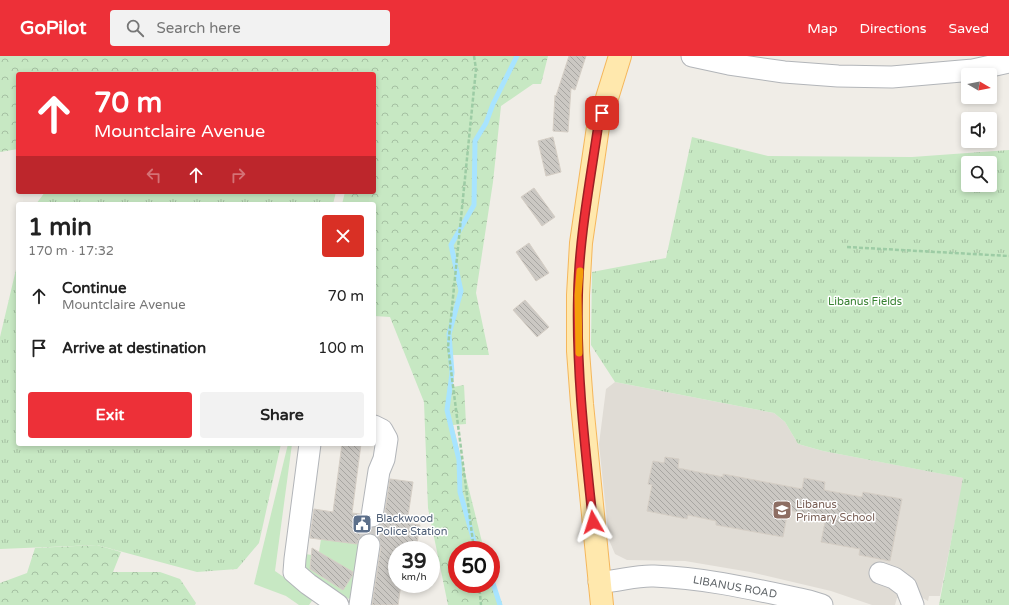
<!DOCTYPE html>
<html lang="en">
<head>
<meta charset="utf-8">
<style>
  body { margin:0; font-family:"Varela Round",sans-serif; background:#f2f2f2; color:#222; height:100vh; display:flex; flex-direction:column; font-size:15px; white-space:nowrap }
  * { box-sizing:border-box; margin:0 }
  p { font-size:13px; color:#767676 }
  .icon { flex:none; width:22px; height:22px; fill:none; stroke:currentColor; stroke-width:2; stroke-linecap:round; stroke-linejoin:round }
  .map { position:relative; flex:1; overflow:hidden }
  .panel { position:absolute; left:16px; top:146px; width:360px; height:244px; display:flex; flex-direction:column; background:#fff; border-radius:4px; box-shadow:0 2px 6px #0003 }
  .panel>* { flex:none }
  .guide { position:absolute; left:16px; top:16px; width:360px; height:122px; border-radius:4px; box-shadow:0 2px 6px #0003; background:#ed3038; color:#fff; overflow:hidden }
  .needle { width:26px; rotate:100deg }
  .buttons { position:absolute; left:961px; top:12px; display:grid; gap:8px }
  .buttons a { display:grid; place-items:center; width:36px; height:36px; border-radius:4px; background:#fff; box-shadow:0 2px 6px #0003; font-size:20px }
  .speed { position:absolute; left:388px; top:485px; display:flex; gap:8px; font-size:20px; font-weight:700; text-align:center }
  .speed>* { display:grid; place-content:center; width:52px; height:52px; border-radius:50%; background:#fff; box-shadow:0 2px 6px #0003; line-height:1 }
  .speed small { font-size:10px; font-weight:400 }
  .speed .limit { border:6px solid #d22; background:#fff; color:#111 }
  .pin { position:absolute; display:grid; place-items:center; width:34px; height:34px; color:#fff; margin:-17px; border-radius:8px; box-shadow:0 2px 6px #0006 }
  .me { position:absolute; width:44px; margin:-22px; rotate:354deg; stroke-linejoin:round; filter:drop-shadow(0 0 3px #0008) }
  .turn { display:flex; align-items:center; gap:14px; height:84px; padding:0 12px; font-size:18px }
  .turn .icon { width:52px; height:52px; stroke-width:2.5 }
  .turn b { display:block; font-size:28px; line-height:34px }
  .lanes { display:flex; align-items:center; height:38px; padding:0 12px; background:#0003; justify-content:center; gap:20px; direction:ltr }
  .lanes .off { opacity:.35 }
  .round { display:grid; place-items:center; flex:none; width:42px; height:42px; border-radius:4px; background:#f2f2f2 }
  .summary { display:flex; align-items:center; justify-content:space-between; height:68px; padding:0 12px }
  h1 { font-size:24px; font-weight:800; line-height:30px }
  .cta { display:flex; gap:8px; margin-top:auto; padding:8px 12px }
  .cta a { flex:1; height:46px; border-radius:4px; background:#ed3038; color:#fff; font-size:16px; font-weight:800; line-height:46px; text-align:center }
  .cta a+a { background:#f2f2f2; color:#222 }
  ul { padding:0; list-style:none }
  li { display:flex; align-items:center; gap:12px; height:52px; padding:0 12px }
  li div { flex:1 }
  li b { display:block; font-size:15px }
  li em { font-style:normal }
  header { display:flex; align-items:center; gap:24px; box-sizing:border-box; height:56px; padding:0 20px; background:#ed3038; color:#fff }
  header strong { font-size:19px }
  nav { display:flex; gap:22px; margin-inline-start:auto; font-size:14px }
  .search { width:280px; height:36px; background:#f2f2f2; display:flex; align-items:center; gap:10px; box-sizing:border-box; padding:0 14px; border-radius:4px; color:#767676; font-size:15px }
  .map>svg:first-child { display:block }
</style>
</head>
<body>
<header>
<strong>GoPilot</strong>
<div class="search"><svg class="icon" aria-label="search" viewBox="0 0 24 24"><circle cx="10" cy="10" r="6"/><path d="M15 15l6 6"/></svg>Search here</div>
<nav><a>Map</a><a>Directions</a><a>Saved</a></nav>
</header>
<div class="map">
<svg width="1009" height="549" viewBox="0 0 1009 549">
  <defs>
    <pattern id="forest-crowns" width="20" height="18" patternUnits="userSpaceOnUse"><rect width="20" height="18" fill="#c7e8c3"/><path d="M2 6a3 3 0 1 1 6 0M12 15a3 3 0 1 1 6 0" fill="none" stroke="#a5c0a2"/></pattern>
    <pattern id="park-tufts" width="24" height="20" patternUnits="userSpaceOnUse"><rect width="24" height="20" fill="#c7e8c3"/><path d="M3 7l-1-3M5 7V3M7 7l1-3M15 17l-1-3M17 17v-4M19 17l1-3" fill="none" stroke="#a5c0a2"/></pattern>
    <pattern id="building-back-hatch" width="6" height="6" patternUnits="userSpaceOnUse"><rect width="6" height="6" fill="#cbc8c3"/><path d="M-1 5l2 2M0 0l6 6M5-1l2 2" fill="none" stroke="#a8a6a2"/></pattern>
  </defs>
  <rect width="100%" height="100%" fill="#f0ede7"/>
  <path fill="#e0dcd5" d="M615,326L774,357L785,366L798,388L823,395L964,422L940,540H929L928,545L915,538L897,542L895,549H872L831,535L750,516L685,505L627,504L615,498L609,484L599,388L606,333Z"/>
  <path fill="#c7e8c3" d="M288,388H292L275,515L314,542L309,549H299L286,540L254,528Z
    M321,483L359,488L352,539L349,543L306,515L304,510L306,498L311,499L310,513L343,534L354,517L319,496Z"/>
  <path fill="url(#forest-crowns)" d="M0,0H548L541,28H533L501,50L493,126L476,237L489,299H450L453,331L464,329L466,368L453,369L484,494H457V528H491V519L495,535L502,546V549H448L428,452L424,346L390,261L374,260V148H342L345,136H374V18H18V93L0,96Z
    M97,489L121,496L113,516H160L180,523L196,547L195,549H0V527L27,517L35,492Z"/>
  <path fill="url(#park-tufts)" fill-rule="evenodd" d="M692,81L768,100L912,101L1009,94V549H939L963,422L823,395L798,388L785,366L774,357L615,326L591,289L592,216L666,202ZM968,107H990V129H968Z
    M45,136H336L333,148H36Z
    M18,205V388H281L259,487L237,513L197,516L97,489L0,493V281Z"/>
  <g fill="none" stroke-linecap="round" stroke-linejoin="round">
    <path stroke="#a8e4ff" stroke-width="5" d="M478,494L474,485L460,436L459,404L447,354L452,317L449,278L461,235L451,189L474,149L475,85L486,67L493,48L517,0
      M491,521L500,549"/>
  </g>
  <path fill="url(#building-back-hatch)" stroke="#d5cec5" d="M569,0H586L575,34L571,32L568,76L553,75L555,39L556,40Z
    M553,81L561,116L546,120L538,85Z
    M534,132L555,161L542,170L521,141Z
    M529,187L549,217L536,225L516,196Z
    M525,244L549,271L537,281L513,254Z
    M342,388H361L352,457L360,458L361,465L365,470L371,472L376,471L382,467L384,462L390,423L413,426L407,467L420,469L416,494H397V528H401L398,549H372L381,491L379,483L380,477L377,481L371,477L364,478L359,482L357,488L310,482L314,453L333,456Z
    M665,401L679,403L678,412L723,421V418L802,433L804,422L825,426L824,434L862,441L863,436L902,443L890,505L859,499L860,493L821,486L826,461L788,454L783,481L716,469V465L688,459L687,463L647,455L652,429L648,428L653,405L664,407Z
    M312,492L353,516L352,520L343,534L310,513Z"/>
  <g fill="none" stroke-linecap="round" stroke-linejoin="round">
    <path stroke="#cccac7" stroke-width="21" stroke-dasharray="21 10" stroke-linecap="butt" d="M369,489L372,460"/>
    <defs>
      <path id="minor" d="M692,0L729,8L784,16L838,20L892,21L973,14L1009,6
        M310,388L295,503L294,516L308,528L338,549
        M372,460L379,415L384,403L387,383L382,374L374,370
        M880,517L894,522L906,531L913,549
        M599,526C618,526 635,519 654,520C707,522 757,534 809,545L822,549
        M360,549L369,489"/>
      <path id="major" d="M602,549L582,348L578,295V239L581,187L598,71L620,0"/>
    </defs>
    <use href="#minor" stroke="#b2b5b9" stroke-width="23"/>
    <use href="#major" stroke="#f5b75c" stroke-width="24"/>
    <path stroke="#9dcca5" stroke-width="2.5" stroke-dasharray="4 2" stroke-linecap="butt" d="M474,0L476,13L448,291L474,494
      M847,191L1009,200
      M479,528L481,549"/>
    <use href="#minor" stroke="#fff" stroke-width="21"/>
    <use href="#major" stroke="#ffe8ad" stroke-width="22"/>
  </g>
  <g fill="none" stroke-linecap="round" stroke-linejoin="round">
    <defs>
      <path id="route" d="M593,466C585,391 576,315 578,239C579,183 590,126 598,71L602,57"/>
    </defs>
    <use href="#route" stroke="#9a1f24" stroke-width="10"/>
    <use href="#route" stroke="#ed3038" stroke-width="7"/>
    <path stroke="#f59e0b" stroke-width="7" d="M579,297L578,239L580,215"/>
  </g>
  <defs>
    <symbol id="school-square" viewBox="-11 -11 22 22"><rect x="-9" y="-9" width="18" height="18" rx="4" fill="#8d6e63" stroke="#fff"/><path d="M0-5L7-2L0 1L-7-2ZM-4 1L0 2.5L4 1V4Q0 6-4 4Z" fill="#fff"/></symbol>
    <symbol id="civic-square" viewBox="-11 -11 22 22"><rect x="-9" y="-9" width="18" height="18" rx="4" fill="#5c6f8a" stroke="#fff"/><path d="M-.6-6.5H3V-4.5H.6V-3L4-1V1h2V6H-6V1h2V-1L-.6-3ZM-1.2 2.5V6h2.4V2.5Z" fill="#fff"/></symbol>
  </defs>
  <g fill-rule="evenodd">
    <use href="#school-square" x="771" y="443" width="22" height="22"/>
    <use href="#civic-square" x="351" y="457" width="22" height="22"/>
  </g>
  <g text-anchor="middle" dominant-baseline="central" stroke-width="3" stroke-linejoin="round" paint-order="stroke">
    <g font-size="11" fill="#388232" stroke="#fff">
      <text x="865" y="245">Libanus Fields</text>
    </g>
    <g font-size="11" fill="#785e54" stroke="#fff" text-anchor="start">
      <text x="796" y="448">Libanus<tspan x="796" dy="13">Primary School</tspan></text>
    </g>
    <g font-size="11" fill="#4e5e75" stroke="#fff" text-anchor="start">
      <text x="376" y="462">Blackwood<tspan x="376" dy="13">Police Station</tspan></text>
    </g>
    <g font-size="11" fill="#5e6367" stroke="#fff">
      <text transform="translate(735 531) rotate(10)">LIBANUS ROAD</text>
    </g>
  </g>
</svg>
<div class="buttons">
<a><svg class="needle" viewBox="-14 -14 28 28"><path d="M0-13l5 13h-10z" fill="#e53935"/><path d="M0 13l5-13h-10z" fill="#767676"/></svg></a>
<a><svg class="icon" aria-label="sound" viewBox="0 0 24 24"><path d="M4 9h4l5-4v14l-5-4H4zM17 9q2 3 0 6"/></svg></a>
<a><svg class="icon" aria-label="search" viewBox="0 0 24 24"><circle cx="10" cy="10" r="6"/><path d="M15 15l6 6"/></svg></a>
</div>
<div class="speed"><div>39<small>km/h</small></div><div class="limit">50</div></div>
<div class="pin" style="left:602px;top:57px;background:#d93025"><svg class="icon" aria-label="arrive" viewBox="0 0 24 24"><path d="M6 21V4h12l-3 4 3 4H6"/></svg></div>
<svg class="me" style="left:593px;top:466px" viewBox="-20 -20 40 40"><path d="M0-17L14 15 0 8-14 15z" fill="#ed3038" stroke="#fff" stroke-width="4"/></svg>
<div class="guide">
<div class="turn"><svg class="icon" aria-label="ahead" viewBox="0 0 24 24"><path d="M12 20V5M6 11l6-6 6 6"/></svg><div><b>70 m</b>Mountclaire Avenue</div></div>
<div class="lanes"><svg class="icon off" aria-label="left" viewBox="0 0 24 24"><path d="M17 20v-9H6M10 6l-5 5 5 5"/></svg><svg class="icon" aria-label="ahead" viewBox="0 0 24 24"><path d="M12 20V5M6 11l6-6 6 6"/></svg><svg class="icon off" aria-label="right" viewBox="0 0 24 24"><path d="M7 20v-9h11M14 6l5 5-5 5"/></svg></div>
</div>
<section class="panel">
<div class="summary"><div><h1>1 min</h1><p>170 m · 17:32</p></div><a class="round" style="background:#d93025;color:#fff"><svg class="icon" aria-label="close" viewBox="0 0 24 24"><path d="M6 6l12 12M18 6L6 18"/></svg></a></div>
<ul>
<li><svg class="icon" aria-label="ahead" viewBox="0 0 24 24"><path d="M12 20V5M6 11l6-6 6 6"/></svg><div><b>Continue</b><p>Mountclaire Avenue</p></div><em>70 m</em></li>
<li><svg class="icon" aria-label="arrive" viewBox="0 0 24 24"><path d="M6 21V4h12l-3 4 3 4H6"/></svg><div><b>Arrive at destination</b></div><em>100 m</em></li>
</ul>
<div class="cta"><a>Exit</a><a>Share</a></div>
</section>
</div>
</body>
</html>
